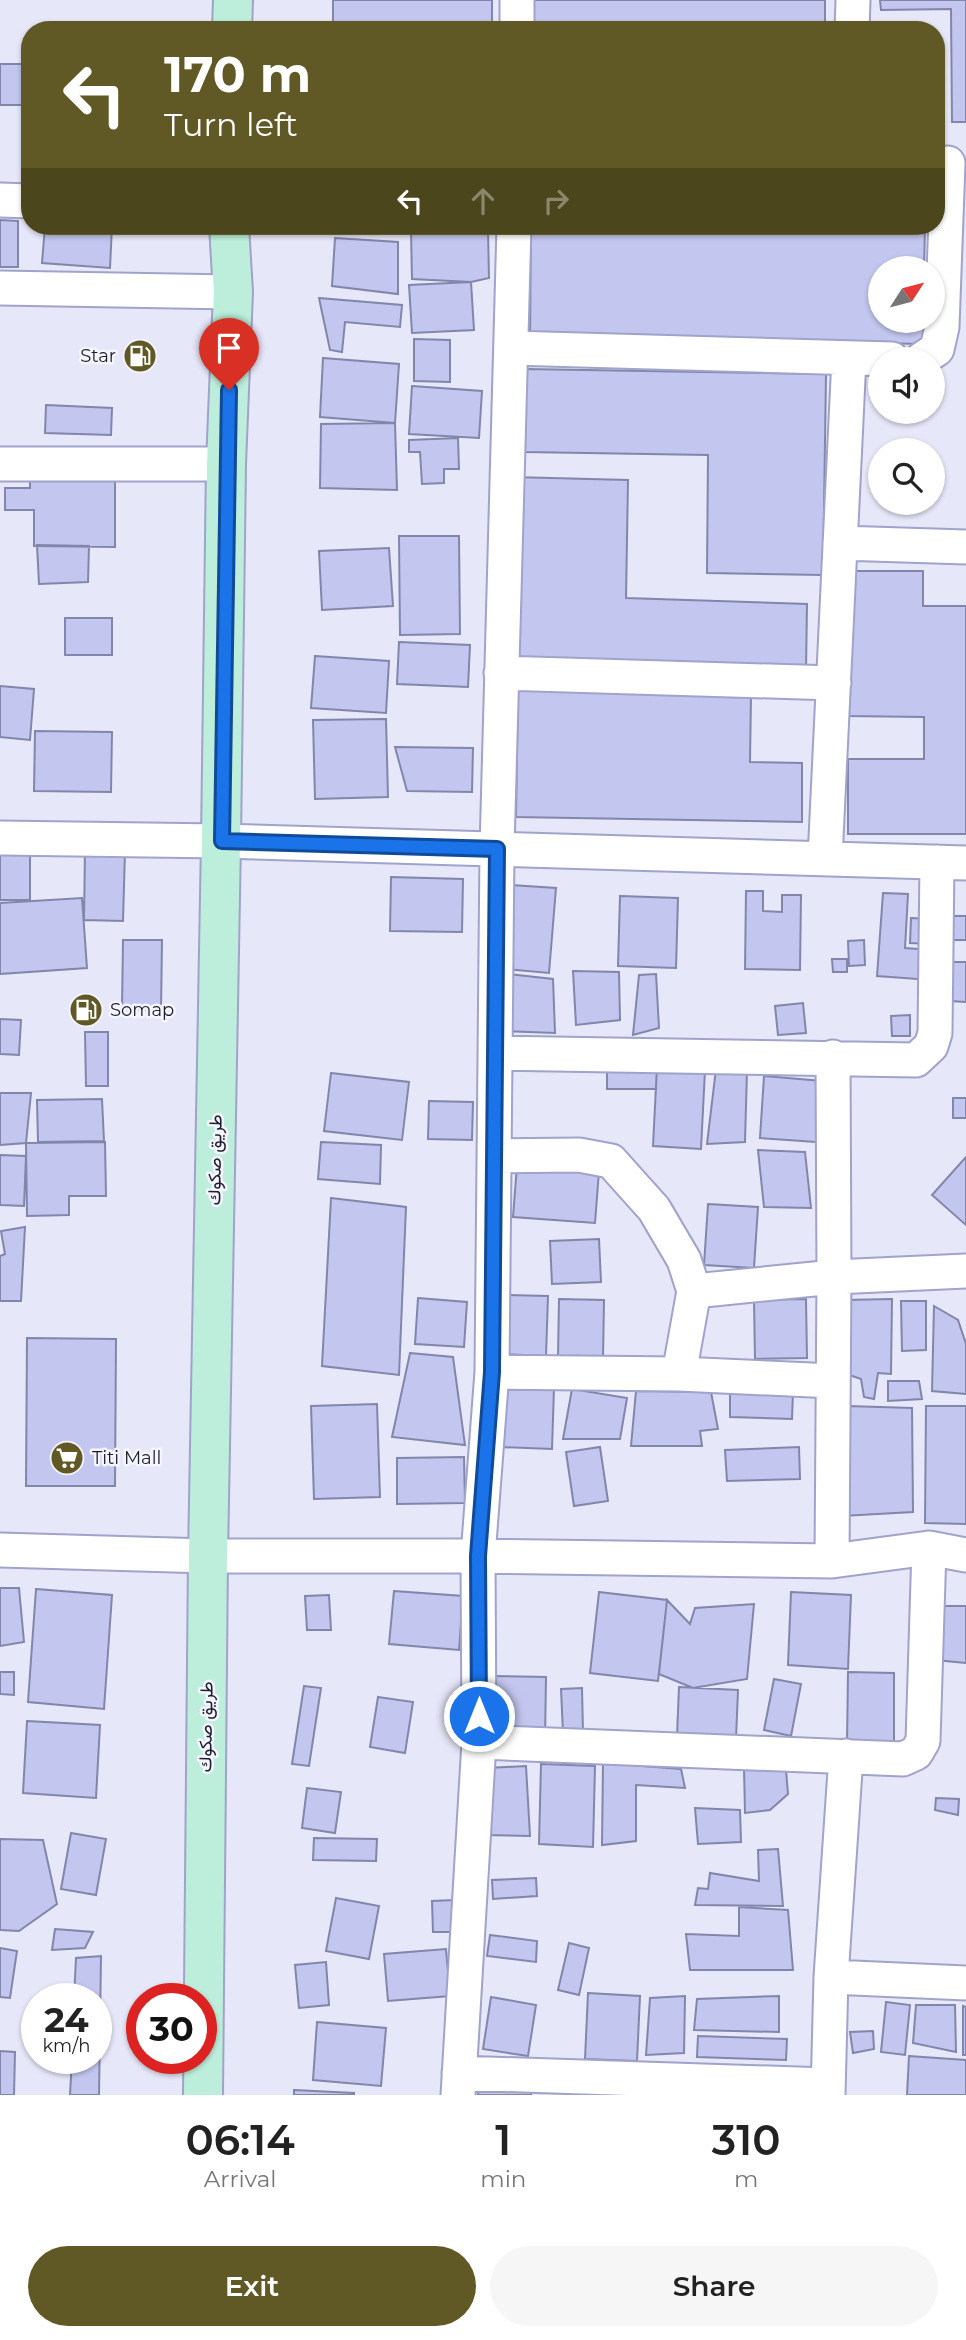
<!DOCTYPE html>
<html lang="en">
<head>
<meta charset="utf-8">
<style>
  body { margin:0; font-family:Montserrat,Vazirmatn,sans-serif; background:#f6f6f6; color:#222; height:100vh; display:flex; flex-direction:column; font-size:26px; white-space:nowrap }
  * { box-sizing:border-box; margin:0 }
  p { font-size:23px; color:#767676 }
  .icon { flex:none; width:38px; height:38px; fill:none; stroke:currentColor; stroke-width:2; stroke-linecap:round; stroke-linejoin:round }
  .map { position:relative; height:2095px; overflow:hidden }
  .side { display:flex; flex-direction:column; background:#fff; flex:1 }
  .side>* { flex:none }
  .hud { position:absolute; left:21px; top:21px; width:924px; height:214px; border-radius:28px; box-shadow:0 2px 5px #0004; background:#605825; color:#fff; overflow:hidden }
  .needle { width:46px; rotate:54deg }
  .tools { position:absolute; left:868px; top:256px; display:grid; gap:14px }
  .tools a { display:grid; place-items:center; width:77px; height:77px; border-radius:50%; background:#fff; box-shadow:0 2px 5px #0004; font-size:35px }
  .speed { position:absolute; left:21px; top:1983px; display:flex; gap:14px; font-size:35px; font-weight:700; text-align:center }
  .speed>* { display:grid; place-content:center; width:91px; height:91px; border-radius:50%; background:#fff; box-shadow:0 2px 5px #0004; line-height:1 }
  .speed small { font-size:18px; font-weight:400 }
  .speed .limit { border:10px solid #d22; background:#fff; color:#111 }
  .pin { position:absolute; display:grid; place-items:center; width:60px; height:60px; color:#fff; margin:-72px -30px; border-radius:50% 50% 50% 0; rotate:-45deg; box-shadow:0 0 7px #0007 }
  .pin .icon { rotate:45deg }
  .me { position:absolute; width:77px; margin:-38px; rotate:0deg; stroke-linejoin:round; filter:drop-shadow(0 0 5px #0008) }
  .turn { display:flex; align-items:center; gap:24px; height:147px; padding:0 28px; font-size:32px }
  .turn .icon { width:91px; height:91px; stroke-width:2.5 }
  .turn b { display:block; font-size:49px; line-height:60px }
  .lanes { display:flex; align-items:center; height:66px; padding:0 28px; background:#0003; justify-content:center; gap:35px; direction:ltr }
  .lanes .off { opacity:.35 }
  .eta { display:flex; justify-content:space-evenly; align-items:center; height:119px; text-align:center }
  .eta b { font-size:42px; font-weight:600; line-height:49px }
  .cta { display:flex; gap:14px; margin-top:auto; padding:14px 28px }
  .cta a { flex:1; height:80px; border-radius:42px; background:#605825; color:#fff; font-size:28px; font-weight:600; line-height:80px; text-align:center }
  .cta a+a { background:#f6f6f6; color:#222 }
  .map>svg:first-child { display:block }
</style>
</head>
<body>
<div class="map">
<svg width="966" height="2095" viewBox="0 0 966 2095">
  <rect width="100%" height="100%" fill="#e6e7f8"/>
  <path fill="#c3c6ee" stroke="#8386ab" stroke-width="2" d="M333,0H492V30H333Z
    M530,0H825V30H530Z
    M880,0H966V122H952L951,9L881,10Z
    M0,64H30V105H0Z
    M0,220L18,221V267H0Z
    M45,226H112L110,268L42,263Z
    M531,226H925L924,268H880V320H924V344L530,337Z
    M488,230L489,278L471,282L412,279L411,231Z
    M335,238L398,242V294L332,286Z
    M471,282L474,330L412,333L409,285Z
    M319,298L402,305L400,327L345,322L342,352L330,350Z
    M414,339L450,340V382L414,381Z
    M323,358L399,364L395,423L320,417Z
    M526,369L826,374L823,575L707,573L708,455L525,452Z
    M412,386L482,391L479,438L409,434Z
    M46,405L112,408L111,435L45,433Z
    M395,423L397,490L320,488L321,424Z
    M458,438L459,469H444V483L422,484L420,452H409V440Z
    M30,470H115V547L34,546V510H5V488H30Z
    M512,477L628,480L626,598L807,604L806,671L507,662Z
    M399,536H459L460,634L400,635Z
    M37,545L89,546L88,582L39,584Z
    M389,548L393,606L322,610L319,551Z
    M847,571H923V606H966V834H848V759H924V717L847,716Z
    M65,618H112V655H65Z
    M399,642L470,645L468,687L397,684Z
    M315,656L389,661L386,713L311,708Z
    M0,686L34,689L30,740L0,737Z
    M518,689L751,694L750,762L802,763V822L516,817Z
    M386,719L388,797L315,799L313,720Z
    M35,731L112,732L111,792L34,791Z
    M395,747L473,748L472,792L407,791Z
    M0,850H30V900H0Z
    M85,850L125,851L123,921L84,920Z
    M391,877L463,879L462,932L390,931Z
    M511,885L556,888L549,973L504,969Z
    M746,891H763V911L782,912V895H801L800,970L745,969Z
    M883,893L908,894L905,948L933,950L931,980L877,976Z
    M620,896L678,898L676,968L618,966Z
    M82,898L87,968L0,974V903Z
    M953,916H966V940H953Z
    M911,918L930,919V944L910,943Z
    M123,940H162L161,1010L122,1009Z
    M864,940L865,965L849,966L848,941Z
    M832,959H847V972H833Z
    M951,962H966V1002L950,1001Z
    M573,971L619,972L620,1020L576,1025Z
    M500,973L553,979L555,1033L503,1031Z
    M656,974L659,1028L633,1035L639,975Z
    M803,1003L806,1033L778,1035L775,1006Z
    M910,1015V1036H892L891,1016Z
    M0,1019L21,1020L19,1055L0,1054Z
    M85,1032H108V1086H86Z
    M607,1062L657,1066L656,1089H607Z
    M657,1066L705,1070L701,1149L653,1146Z
    M716,1069L747,1070L745,1142L707,1144Z
    M331,1073L409,1082L402,1140L324,1131Z
    M764,1076L834,1082L830,1143L760,1138Z
    M0,1093H31L26,1143L0,1145Z
    M953,1098H966V1118H953Z
    M102,1099L104,1141L38,1142L37,1100Z
    M429,1101L473,1102L472,1140L428,1139Z
    M105,1142L106,1196H69V1215L27,1216L26,1143Z
    M321,1142L381,1145L380,1184L318,1179Z
    M758,1150L805,1152L811,1208L764,1207Z
    M0,1155L26,1156L24,1206L0,1205Z
    M966,1157V1225L932,1195Z
    M517,1165L599,1171L595,1223L513,1217Z
    M331,1198L406,1207L399,1375L322,1366Z
    M708,1204L758,1207L754,1268L704,1265Z
    M25,1227L21,1301H0V1256L5,1254L1,1231Z
    M599,1239L601,1282L552,1284L550,1241Z
    M503,1295L548,1296L546,1356L502,1354Z
    M418,1298L467,1302L464,1347L415,1344Z
    M559,1299L604,1300L603,1359L558,1358Z
    M806,1299L807,1358L755,1359L754,1300Z
    M892,1299L891,1374L878,1373L874,1399L864,1397L861,1379L841,1372L845,1300Z
    M901,1301H926V1350L902,1351Z
    M934,1306L958,1320L966,1344V1394L932,1391Z
    M27,1338L116,1339L115,1486H26Z
    M410,1353L453,1357L465,1445L392,1437Z
    M888,1381H919L922,1399L888,1401Z
    M501,1386L554,1388L552,1449L499,1447Z
    M572,1389L627,1398L620,1439H563Z
    M636,1391L711,1392L718,1429L700,1431L702,1446H631Z
    M730,1391L793,1392L792,1419L730,1417Z
    M377,1404L380,1497L314,1499L311,1406Z
    M847,1406L912,1408L913,1512L842,1516Z
    M926,1406H966V1524L925,1523Z
    M600,1447L608,1501L574,1506L566,1452Z
    M799,1447L800,1479L727,1481L725,1450Z
    M464,1457L465,1503L397,1504V1458Z
    M0,1588H19L24,1642L0,1646Z
    M36,1589L112,1595L104,1709L28,1702Z
    M394,1591L463,1596L459,1650L389,1644Z
    M599,1592L667,1600L658,1681L590,1673Z
    M791,1592L851,1595L848,1669L788,1665Z
    M329,1595L331,1630H307L305,1596Z
    M667,1600L690,1624L695,1608L754,1604L747,1679L693,1688L659,1674Z
    M939,1606H966V1663L935,1660Z
    M0,1672H14V1695L0,1694Z
    M848,1672L894,1673V1744H847Z
    M493,1676L546,1677L545,1740L492,1739Z
    M774,1679L801,1684L791,1736L764,1730Z
    M304,1686L321,1688L309,1766L292,1764Z
    M679,1687L738,1690L736,1739L677,1736Z
    M582,1688L583,1732L563,1733L561,1689Z
    M378,1697L413,1702L405,1753L370,1747Z
    M27,1721L100,1725L96,1798L23,1793Z
    M603,1763L681,1769L685,1788L636,1785V1841L602,1845Z
    M541,1764L595,1766L593,1847L539,1844Z
    M526,1766L530,1836L483,1835L487,1768Z
    M744,1768L786,1770L788,1794L770,1810L745,1813Z
    M307,1788L341,1792L335,1833L302,1828Z
    M936,1798L959,1799L958,1815L935,1810Z
    M695,1808L740,1810L741,1842L698,1844Z
    M71,1833L106,1839L96,1895L61,1889Z
    M314,1838L377,1839L376,1861L313,1860Z
    M0,1839L43,1840L57,1904L19,1931L0,1930Z
    M778,1849L783,1906L695,1905L698,1888L708,1889L710,1873L759,1881L758,1850Z
    M536,1878L537,1896L493,1899L492,1880Z
    M336,1898L379,1906L369,1959L326,1951Z
    M455,1900L456,1932H433L432,1901Z
    M739,1907L788,1910L793,1970H690L686,1934L739,1936Z
    M55,1929L93,1932L85,1948L52,1950Z
    M490,1935L537,1941L536,1962L487,1956Z
    M569,1943L589,1948L579,1995L558,1990Z
    M0,1948L17,1951L10,1998L0,1997Z
    M446,1949L450,1996L388,2001L384,1954Z
    M101,1956L99,2095H70L72,2058H96V1998H74L76,1958Z
    M326,1962L329,2005L299,2008L295,1965Z
    M588,1993L640,1996L637,2061L585,2059Z
    M685,1996L684,2053L646,2055L650,1998Z
    M779,1996V2032L694,2030L697,1999Z
    M491,1997L536,2005L528,2056L483,2049Z
    M886,2002L910,2005L905,2055L881,2052Z
    M916,2005H955L956,2052L913,2043Z
    M963,2006L966,2007V2055H963Z
    M317,2022L386,2028L381,2086L313,2080Z
    M873,2031L874,2049L853,2053L850,2032Z
    M698,2036L787,2039L786,2060L697,2057Z
    M0,2051L15,2052L14,2095H0Z
    M909,2056L966,2060V2095H907Z
    M479,2087L531,2092V2095H478Z
    M294,2090L354,2093V2095H294Z"/>
  <g fill="none" stroke-linecap="round" stroke-linejoin="round">
    <defs>
      <path id="street" d="M517,30V0
        M852,30L853,0
        M0,200L30,201
        M0,288L233,292
        M511,348L892,359
        M922,359L937,349L942,327L948,163
        M0,464H226
        M840,543L966,547
        M501,673L834,683
        M0,838L221,841L966,863
        M825,859L849,358
        M495,1053L916,1060L931,1046L935,1033L937,862
        M494,1156L579,1155L611,1161L654,1209L684,1260L694,1291L679,1374
        M694,1291L834,1277L966,1271
        M492,1372L679,1374L833,1381
        M0,1550L208,1556H478L832,1561L929,1548L966,1555
        M832,1561L834,1277L833,1057
        M479,1742L903,1759L916,1753L923,1741L929,1548
        M831,1977L966,1983
        M459,2073L828,2085
        M458,2095L479,1742L478,1556L492,1372L497,849L514,226
        M828,2095L831,1977L846,1756"/>
      <path id="secondary" d="M232,30L233,0
        M203,2095L208,1556L221,841L226,464L233,292L229,226"/>
    </defs>
    <use href="#street" stroke="#a0a3ca" stroke-width="37"/>
    <use href="#secondary" stroke="#a0a3ca" stroke-width="42"/>
    <use href="#street" stroke="#fff" stroke-width="33"/>
    <use href="#secondary" stroke="#bceedb" stroke-width="38"/>
  </g>
  <g fill="none" stroke-linecap="round" stroke-linejoin="round">
    <defs>
      <path id="route" d="M229,390L222,841L497,849L492,1372L478,1556L479,1716"/>
    </defs>
    <use href="#route" stroke="#114b97" stroke-width="18"/>
    <use href="#route" stroke="#1a73e8" stroke-width="12"/>
  </g>
  <defs>
    <symbol id="fuel-disc" viewBox="-11 -11 22 22"><circle r="9.5" fill="#605825" stroke="#f4f5fd"/><path d="M-5.5-6h7V0h2V4h1.3V-2.5L3-4.5l.8-.8L6-3V5H2.5V1h-1V6h-7ZM-4.2-4.7v3.2H.2V-4.7Z" fill="#fff"/></symbol>
    <symbol id="supermarket-disc" viewBox="-11 -11 22 22"><circle r="9.5" fill="#605825" stroke="#f4f5fd"/><path d="M-6-5.5h2.5l.6 2H6L4.5 2H-2.5L-4.4-4H-6ZM-1.5 3.2a1.3 1.3 0 1 0 .1 0ZM3 3.2a1.3 1.3 0 1 0 .1 0Z" fill="#fff"/></symbol>
  </defs>
  <g fill-rule="evenodd">
    <use href="#fuel-disc" x="121" y="337" width="38" height="38"/>
    <use href="#fuel-disc" x="67" y="991" width="38" height="38"/>
    <use href="#supermarket-disc" x="48" y="1439" width="38" height="38"/>
  </g>
  <g text-anchor="middle" dominant-baseline="central" stroke-width="5" stroke-linejoin="round" paint-order="stroke">
    <g font-size="18" fill="#1c1d2c" stroke="#f4f5fd" text-anchor="start">
      <text x="116" y="356" text-anchor="end">Star</text>
      <text x="110" y="1010">Somap</text>
      <text x="92" y="1458">Titi Mall</text>
    </g>
    <g font-size="18" fill="#1c1d2c" stroke="#f4f5fd">
      <text transform="translate(215 1160) rotate(-89)">طريق صكوك</text>
      <text transform="translate(206 1727) rotate(-89)">طريق صكوك</text>
    </g>
  </g>
</svg>
<div class="tools">
<a><svg class="needle" viewBox="-14 -14 28 28"><path d="M0-13l5 13h-10z" fill="#e53935"/><path d="M0 13l5-13h-10z" fill="#767676"/></svg></a>
<a><svg class="icon" aria-label="sound" viewBox="0 0 24 24"><path d="M4 9h4l5-4v14l-5-4H4zM17 9q2 3 0 6"/></svg></a>
<a><svg class="icon" aria-label="search" viewBox="0 0 24 24"><circle cx="10" cy="10" r="6"/><path d="M15 15l6 6"/></svg></a>
</div>
<div class="speed"><div>24<small>km/h</small></div><div class="limit">30</div></div>
<div class="pin" style="left:229px;top:390px;background:#d93025"><svg class="icon" aria-label="arrive" viewBox="0 0 24 24"><path d="M6 21V4h12l-3 4 3 4H6"/></svg></div>
<svg class="me" style="left:479px;top:1716px" viewBox="-20 -20 40 40"><circle r="17" fill="#1a73e8" stroke="#fff" stroke-width="3"/><path d="M0-11L8 9 0 5-8 9z" fill="#fff"/></svg>
<div class="hud">
<div class="turn"><svg class="icon" aria-label="left" viewBox="0 0 24 24"><path d="M17 20v-9H6M10 6l-5 5 5 5"/></svg><div><b>170 m</b>Turn left</div></div>
<div class="lanes"><svg class="icon" aria-label="left" viewBox="0 0 24 24"><path d="M17 20v-9H6M10 6l-5 5 5 5"/></svg><svg class="icon off" aria-label="ahead" viewBox="0 0 24 24"><path d="M12 20V5M6 11l6-6 6 6"/></svg><svg class="icon off" aria-label="right" viewBox="0 0 24 24"><path d="M7 20v-9h11M14 6l5 5-5 5"/></svg></div>
</div>
</div>
<section class="side">
<div class="eta">
<div><b>06:14</b><p>Arrival</p></div>
<div><b>1</b><p>min</p></div>
<div><b>310</b><p>m</p></div>
</div>
<div class="cta"><a>Exit</a><a>Share</a></div>
</section>
</body>
</html>
